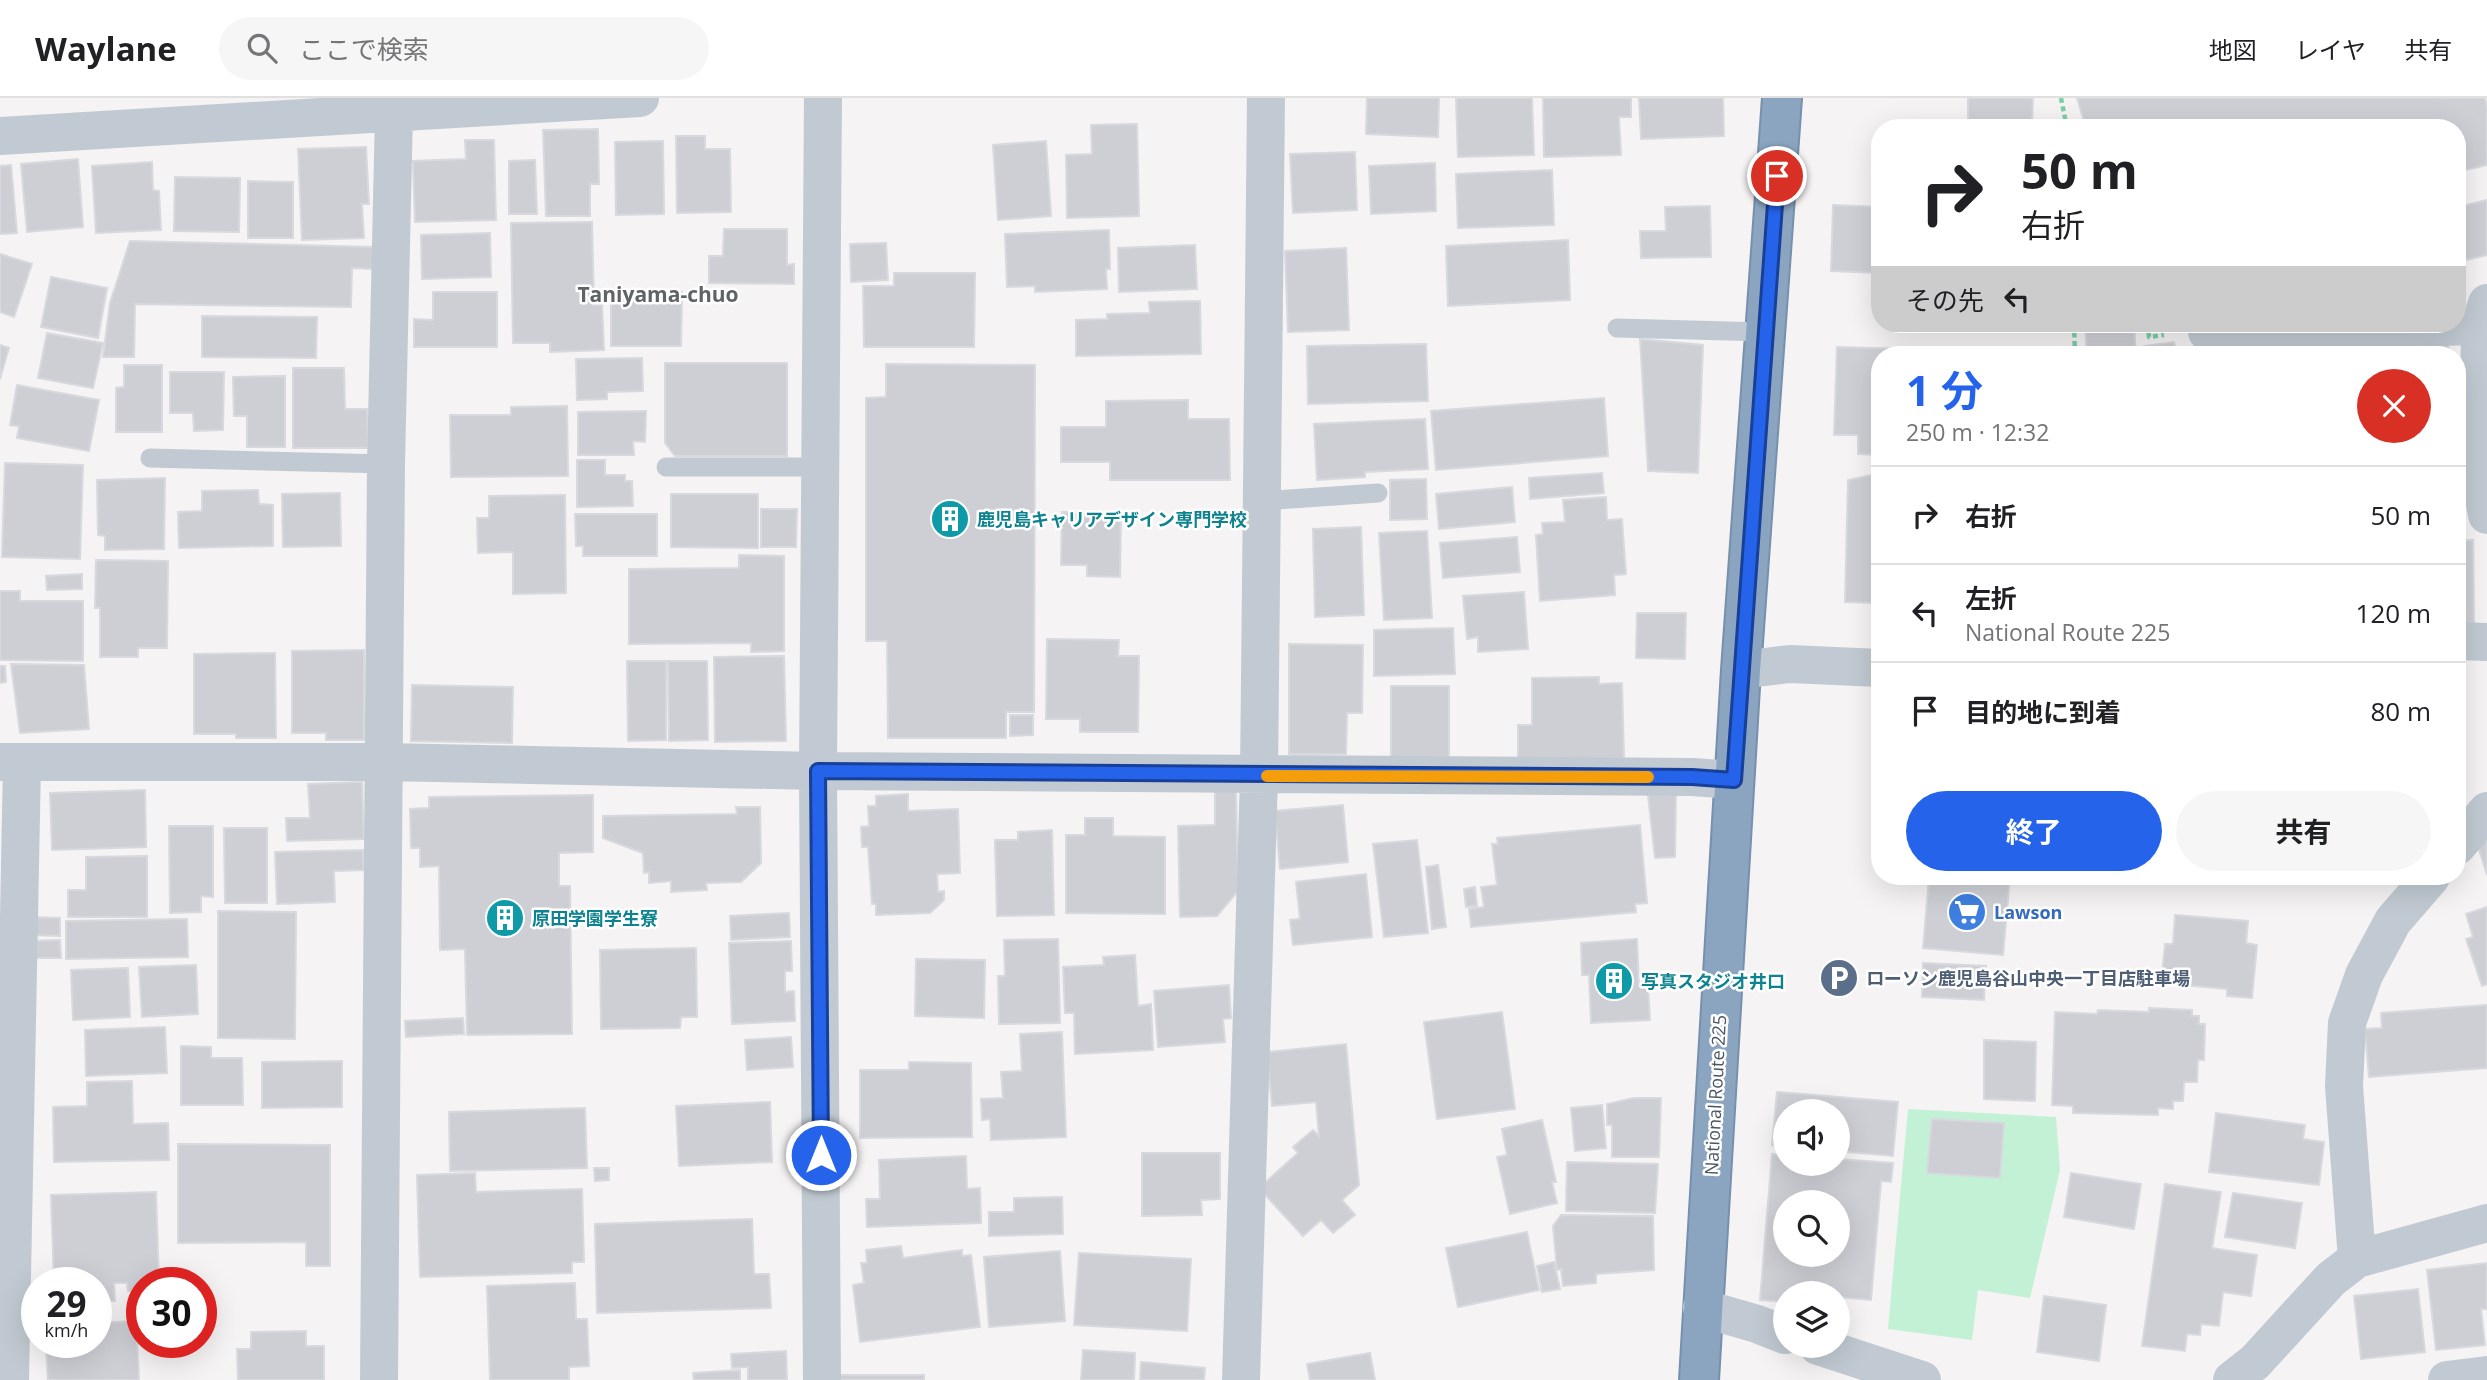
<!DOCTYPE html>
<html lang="ja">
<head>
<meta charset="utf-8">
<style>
  body { margin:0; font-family:"Open Sans","Noto Sans JP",sans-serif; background:#f6f6f6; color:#202124; height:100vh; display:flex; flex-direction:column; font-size:26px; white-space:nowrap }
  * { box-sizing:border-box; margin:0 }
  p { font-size:23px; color:#757577 }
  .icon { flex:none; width:38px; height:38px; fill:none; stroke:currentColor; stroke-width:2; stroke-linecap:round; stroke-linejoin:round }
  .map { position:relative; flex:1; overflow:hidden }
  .panel { position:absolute; left:1871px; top:248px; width:595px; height:539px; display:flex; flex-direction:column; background:#fff; border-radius:28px; box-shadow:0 7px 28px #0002 }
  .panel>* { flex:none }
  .top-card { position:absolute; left:1871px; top:21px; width:595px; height:214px; border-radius:28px; box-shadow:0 7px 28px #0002; background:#fff; color:#202124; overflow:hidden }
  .controls { position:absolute; left:1773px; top:1001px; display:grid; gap:14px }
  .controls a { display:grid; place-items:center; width:77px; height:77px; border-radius:50%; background:#fff; box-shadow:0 7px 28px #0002; font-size:35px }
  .speed { position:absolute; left:21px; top:1169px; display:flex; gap:14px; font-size:35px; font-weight:700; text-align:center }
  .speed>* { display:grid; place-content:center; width:91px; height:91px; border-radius:50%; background:#fff; box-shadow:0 7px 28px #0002; line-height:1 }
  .speed small { font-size:18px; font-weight:400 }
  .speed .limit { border:10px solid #d22; background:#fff; color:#111 }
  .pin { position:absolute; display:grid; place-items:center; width:60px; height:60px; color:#fff; margin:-30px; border:4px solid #fff; border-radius:50%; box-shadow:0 2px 7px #0007 }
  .me { position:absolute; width:77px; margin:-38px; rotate:0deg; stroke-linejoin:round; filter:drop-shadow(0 0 5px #0008) }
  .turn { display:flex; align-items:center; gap:24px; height:147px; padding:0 35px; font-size:32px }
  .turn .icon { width:91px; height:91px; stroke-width:2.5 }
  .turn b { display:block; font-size:49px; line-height:60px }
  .then { display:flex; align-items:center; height:66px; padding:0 35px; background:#0003; gap:14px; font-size:26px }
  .round { display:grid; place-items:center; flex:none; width:74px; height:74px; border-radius:37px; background:#f6f6f6 }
  .head { display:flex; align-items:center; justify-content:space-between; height:119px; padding:0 35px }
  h1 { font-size:42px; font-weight:700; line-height:52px; color:#2563eb }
  .button { display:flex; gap:14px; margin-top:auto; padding:14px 35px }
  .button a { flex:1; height:80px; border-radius:42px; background:#2563eb; color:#fff; font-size:28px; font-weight:700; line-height:80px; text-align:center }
  .button a+a { background:#f6f6f6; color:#202124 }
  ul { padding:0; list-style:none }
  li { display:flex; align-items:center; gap:21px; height:98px; padding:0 35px; border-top:2px solid #e0e0e0 }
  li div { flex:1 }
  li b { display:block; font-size:26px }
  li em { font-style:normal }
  header { display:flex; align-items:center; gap:42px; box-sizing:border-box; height:98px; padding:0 35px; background:#fff; border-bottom:2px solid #e0e0e0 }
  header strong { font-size:33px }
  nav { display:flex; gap:38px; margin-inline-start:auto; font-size:24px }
  .search { width:490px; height:63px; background:#f6f6f6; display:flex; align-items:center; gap:18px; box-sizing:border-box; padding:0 24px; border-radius:38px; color:#757577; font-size:26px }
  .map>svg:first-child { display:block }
</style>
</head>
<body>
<header>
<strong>Waylane</strong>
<div class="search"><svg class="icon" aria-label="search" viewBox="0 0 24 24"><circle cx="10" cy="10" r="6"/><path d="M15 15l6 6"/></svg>ここで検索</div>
<nav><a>地図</a><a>レイヤ</a><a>共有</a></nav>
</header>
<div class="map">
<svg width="2487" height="1282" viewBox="0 0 2487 1282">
  <rect width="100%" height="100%" fill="#f5f3f3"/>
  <path fill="#c3f1d5" d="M1908,1011L2056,1019L2060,1072L2030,1200L1978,1192L1972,1242L1888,1231Z"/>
  <path fill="#cdcfd5" stroke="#d7d9de" stroke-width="2" fill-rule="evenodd" d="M1367,0H1439L1438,39L1366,36Z
    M1456,0H1532L1534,57L1458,59Z
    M1543,0H1631V19H1619L1621,57L1544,59Z
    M1639,0H1723L1724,38L1641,41Z
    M1968,0H2033L2032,23H1968Z
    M2077,0H2485L2487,10V67L2457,74V30H2086Z
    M1137,26L1139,118L1067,120L1066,57L1092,56L1091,27Z
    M598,31L599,86H590V118H546L543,32Z
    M676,38H705V51H730L731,114L677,115Z
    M465,42H494L496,122L415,124L413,63L466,61Z
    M663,43L664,116L616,117L615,44Z
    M1046,43L1051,118L998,122L993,47Z
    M366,49L369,106H362L364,140L302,142L298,51Z
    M1355,54L1357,112L1293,115L1290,56Z
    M78,61L83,129L27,134L21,66Z
    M535,62L537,116H509V63Z
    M152,64L153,92L159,93L161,132L96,135L92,68Z
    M1435,65L1436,113L1371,116L1369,68Z
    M11,67L17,135L0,136V68Z
    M1552,72L1554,127L1458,130L1456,76Z
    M175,79L240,80L239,134L174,133Z
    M248,83L293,84V140H248Z
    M2487,102V157L2466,162L2457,123V109Z
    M1833,107L1880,109V175L1831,173Z
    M1710,108L1711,159L1641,160L1640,133H1666L1665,109Z
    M592,124L594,207L602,206L604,252L550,254V245H513L511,125Z
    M724,131H787V167L794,166V186L709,185V158H723Z
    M1109,132L1110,171H1106L1107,191L1035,194V188L1007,189L1005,136Z
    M490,135L491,179L422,181L421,137Z
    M1568,142L1570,202L1448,208L1446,148Z
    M130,143L373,149V171L352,170L351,209L135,206L134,259H103L110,205Z
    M886,145L888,182L851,184L850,146Z
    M1195,147L1197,191L1119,194L1118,150Z
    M1346,150L1349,232L1288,234L1285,153Z
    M0,156L32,166L14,219L0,214Z
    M894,175H975L974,249H864L863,188H894Z
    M51,179L107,190L98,240L41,229Z
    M433,194H497V249H414V221L433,222Z
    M611,194H682L681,248H611Z
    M1200,203L1201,256L1076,258V222L1107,221V216L1150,215L1149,204Z
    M202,218L317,219L316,260L202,259Z
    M2085,226H2134L2136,257H2087Z
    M47,235L103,245L93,290L38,280Z
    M1640,241L1703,247L1698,375L1648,373Z
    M2448,243L2449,257H2372L2371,248Z
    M2174,244L2176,257H2145L2144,248Z
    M1426,246L1428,303L1308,306L1307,248Z
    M0,247L9,250L0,281Z
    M1837,249L1908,251V257H1880V357L1858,356V337H1834Z
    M642,260L643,293L607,294V301L577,302L576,261Z
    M665,265H787V358H675L665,345Z
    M886,266L1035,267L1034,614H1006V640H888L887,543H866V300L886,299Z
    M124,267H162V334H116V290L124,289Z
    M293,270H344L345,311H367L368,350H293Z
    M170,274H224L223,332L194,333L193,315H170Z
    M285,278V349H247V318H234L233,279Z
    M17,287L99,302L89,353L17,340L19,328L10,327Z
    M1604,300L1608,358L1436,372L1431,313Z
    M1188,302V321H1229L1230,382H1110V364H1061V329H1106V303Z
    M567,308L568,378L451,379L450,317H511V309Z
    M646,313L645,344L633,343L634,357H578V314Z
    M1425,321L1428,371L1365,374V379L1317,382L1314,326Z
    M577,362H605V377H625V383H632L633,408L577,409Z
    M5,365L83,367L80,461L2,459Z
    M1880,370V505L1845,504L1848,382L1872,377V371Z
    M1602,375L1604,395L1530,401L1529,380Z
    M165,380L164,451L105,452V438L98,437L97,382Z
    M1426,381L1427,421L1390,422V382Z
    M1512,389L1515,424L1439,431L1436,396Z
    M258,392L259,406L273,407V448L179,450L178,414L202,413V393Z
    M340,395L341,448L283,449L282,396Z
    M671,396H758V450L671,449Z
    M565,397L566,495L513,496V454L478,455L477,420H489V398Z
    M1606,399L1607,422L1622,421L1626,476L1614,477L1615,497L1540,503L1536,437L1543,436L1542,425L1565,424L1563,402Z
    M2457,399H2463L2465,437L2457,438Z
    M761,411H797L796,449H761Z
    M1062,414L1121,415L1120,479L1087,478V467H1061Z
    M575,416H657V458H583V448H576Z
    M1361,429L1364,517L1315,519L1313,431Z
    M1427,433L1432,520L1384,522L1379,435Z
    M1517,439L1520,474L1443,480L1440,445Z
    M2457,442H2473L2474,526H2457Z
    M739,457L784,458V553L751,554V545L629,546V471L739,470Z
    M96,462L168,463L167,550H138V559H100V510H95Z
    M82,476V491L47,492L46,478Z
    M0,493H20V503H83V563L0,562Z
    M1524,494L1528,551L1478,554V539L1467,541L1463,498Z
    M1637,515H1686L1685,561L1636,560Z
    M1453,530L1455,576L1374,578V532Z
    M1047,541L1119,542L1118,558H1139L1138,634H1080V621H1046Z
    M1289,546L1363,547L1362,615H1347L1346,656H1289Z
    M364,552V642H326V635H292V553Z
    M275,555L276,640H236V636H194V556Z
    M784,558L786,643L715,644L714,559Z
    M627,563H666V642L628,643Z
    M668,563H707L708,642L669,643Z
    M11,566L84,567L89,631L20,635Z
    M0,568H5L6,584L0,585Z
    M1599,579V586L1622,585L1624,660L1518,661V627H1532V580Z
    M412,587L513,589L512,645L411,643Z
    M1391,588H1449V663H1391Z
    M1010,617H1033V637L1010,638Z
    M362,684L364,741L287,743L286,720H310L308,686Z
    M145,692L146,749L52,752L50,695Z
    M1215,692H1236L1238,793L1217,818L1180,819L1178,728L1215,727Z
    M1676,695L1675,759L1655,760L1648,697Z
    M908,696V713L958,711L960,775L937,776L938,794L944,793V802L930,815L876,817V806H872L868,749H862L861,729L869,728L868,708H876V698Z
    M593,697V754L559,755V788H570L572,936L467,937L465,851L440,852L439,768L420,769V750H411L410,711L429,710V699Z
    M1343,707L1348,764L1280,771L1275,713Z
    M736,709H760L761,765L741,784L706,785L707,792L671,794V783L649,785V774L644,775L643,755L603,740V718L737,716Z
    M1085,720H1113V738L1165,739V816L1066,815V737H1085Z
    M1640,727L1647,805L1635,806L1636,814L1471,829L1469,811L1484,809L1481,789L1497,787L1492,746H1498L1497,740Z
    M169,728H213V799L201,798V814L170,815Z
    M224,730H267V805H225Z
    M1052,732L1054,817L997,818L995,742H1018V734Z
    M1417,742L1428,835L1384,839L1373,746Z
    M2487,742V777L2477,745Z
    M363,752L364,772L334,773L335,804L277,806L275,754Z
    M147,758V819H68V792H86V759Z
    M1438,767L1446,829L1432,831L1426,769Z
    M1366,776L1372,839L1293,847L1290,822L1300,821L1296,784Z
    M1929,779H2010L2003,857L1923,850Z
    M2373,779H2402L2400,786Z
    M1475,789L1477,808L1466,809L1464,791Z
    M2487,809V886L2482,888L2466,841L2473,839L2466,816Z
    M218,813L296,814L295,941L218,940Z
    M789,815L790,839L731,842L730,818Z
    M2175,817L2248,823L2246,845L2257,847L2252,900L2227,898V891L2161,885L2165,846H2173Z
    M30,819L60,820V838L30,837Z
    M187,821L188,859L66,861V823Z
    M1058,841L1060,925L999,926L998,878H1005L1004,842Z
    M1637,841L1639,889L1648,888L1650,922L1591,925L1589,877H1582L1581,845Z
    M60,842L61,860H28V843Z
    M791,843L792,873H785V894L794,893L795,923L732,926L729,845Z
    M696,850L697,919H681L680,930L601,931L600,852Z
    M1135,857L1138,908L1151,906L1153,952L1075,956L1074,915H1065L1063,869L1104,867L1103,859Z
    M916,861L985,862L984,920L915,918Z
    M1923,865L1986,868L1984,902L1922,899Z
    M196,867L198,916L142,919L139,869Z
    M128,870L130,919L73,922L71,872Z
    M1229,887L1231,920L1223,921L1225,944L1158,949L1154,893Z
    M2487,907V970L2369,979L2365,931L2382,930L2381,915Z
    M2149,910L2192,912V918H2199V926H2205L2204,962H2198L2197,984H2184L2183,1003H2173V1011L2158,1010V1017L2073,1015V1008L2052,1007L2055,914L2097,916L2098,912L2149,914Z
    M1502,914L1515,1011L1437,1021L1424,924Z
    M463,920L464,936L406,939L405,923Z
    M165,929L167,975L86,978L85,932Z
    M1062,934L1066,1039L991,1042L990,1021L982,1022L981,1001L1003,1000L1001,974L1022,973L1020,936Z
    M791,939L793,969L747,972L745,942Z
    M1984,942L2036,944L2035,1003L1984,1001Z
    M1346,946L1359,1087L1342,1102L1355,1117L1333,1135L1321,1122L1303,1138L1259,1090L1298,1055L1293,1049L1313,1032L1319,1038L1316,1004L1272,1008L1267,954Z
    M181,948L211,949V960H242L243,1007H181Z
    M342,963V1009L262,1010V964Z
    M909,964L971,965L972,1039L860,1040V972H909Z
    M132,983L133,1026L168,1025L169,1062L54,1064L53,1009L87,1008V984Z
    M1777,994L1898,1004L1893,1058L1838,1053V1013H1785V1048L1772,1047Z
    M1634,1000H1661L1659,1059H1612V1027H1607V1006Z
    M770,1004L772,1064L679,1068L676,1008Z
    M1602,1007L1606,1050L1575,1053L1571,1010Z
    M585,1010L587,1070L450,1073L449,1014Z
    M2216,1015L2305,1027L2303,1041L2324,1044L2319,1087L2209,1074Z
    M1932,1021L2004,1025L2000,1080L1927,1075Z
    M1542,1022L1556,1084H1552L1557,1105L1510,1116L1497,1059L1507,1057L1502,1031Z
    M178,1046L330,1047V1168H306V1144L178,1145Z
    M1142,1055H1220V1101L1201,1102L1202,1117L1142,1118Z
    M1772,1056L1785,1057V1066H1838V1061L1893,1065L1891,1084L1881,1083L1871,1202L1838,1199V1195H1785V1204L1760,1202ZM1785,1104H1838V1157H1785Z
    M966,1058L967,1091L980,1090L981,1125L867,1129L866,1101H880L879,1062Z
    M1567,1064L1658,1066L1655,1115L1566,1113Z
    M594,1070H609V1082L595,1083Z
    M475,1075L476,1094L582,1091L584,1164H572V1175L420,1179L417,1077Z
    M2071,1075L2141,1086L2134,1131L2064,1119Z
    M2165,1086L2221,1094L2212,1150L2257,1157L2251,1198L2223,1194L2219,1228L2201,1226L2200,1237L2187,1236L2185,1253L2142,1248Z
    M156,1094L159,1185H142V1193H128L127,1185H114L115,1203H96V1185H54L51,1097Z
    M2233,1095L2302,1105L2295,1150L2225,1139Z
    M1062,1099L1063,1136L989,1138V1114H1014V1100Z
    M1561,1117L1653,1118L1654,1172L1596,1176V1185L1563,1188L1561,1171L1557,1172L1553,1128Z
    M752,1121L754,1176H769L771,1210L597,1215L595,1126Z
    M1527,1134L1539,1192L1458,1209L1446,1150Z
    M901,1148L903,1160L962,1152V1158L971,1157L980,1229L860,1244L853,1187L864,1185L861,1165H867L866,1152Z
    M1060,1153L1065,1223L989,1229L984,1159Z
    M1079,1155L1191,1161L1187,1233L1074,1227Z
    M1554,1164L1560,1191L1542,1194L1537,1168Z
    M2487,1165V1211H2481L2485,1247L2436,1252L2427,1172Z
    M575,1185L576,1221H587L589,1268L569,1269V1282H490L487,1188Z
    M2418,1191L2425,1254L2361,1261L2354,1198Z
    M2044,1198L2106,1207L2099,1263L2037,1254Z
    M136,1223L139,1282H48L46,1251L78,1249L77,1244H96V1225Z
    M306,1233V1248H324V1282H238L237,1251H251V1234Z
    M1083,1252L1135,1255L1134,1282H1081Z
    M786,1253L787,1282H748V1269L732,1270L731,1256Z
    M1370,1255L1375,1282H1310L1307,1266Z
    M1141,1264L1205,1270L1204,1282H1140Z
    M740,1272V1282H694L693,1275Z
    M833,1277H924V1282H833Z"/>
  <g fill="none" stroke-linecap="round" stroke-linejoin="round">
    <defs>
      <path id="highway" d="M1699,1282L1741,572L1782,0"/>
    </defs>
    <use href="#highway" stroke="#7690ad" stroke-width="42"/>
    <path stroke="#7ad0a6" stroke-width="4.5" stroke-dasharray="5 3.5" stroke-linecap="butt" d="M2061,0L2067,30
      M2074,226L2075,257
      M2148,226L2149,239L2164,237"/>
    <path stroke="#c1cad2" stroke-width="19" d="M1617,230L1765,234
      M150,360L386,366
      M666,369H821
      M1261,403L1378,395"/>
    <path stroke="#c1cad2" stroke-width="38" d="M0,38L640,0
      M2487,205L2480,228L2478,370L2487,417
      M2207,234L2480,228
      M2457,543L2487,544
      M1741,572L1790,566L1880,570
      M0,664H385L818,673L1692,679L1734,682
      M2457,748L2487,713
      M2357,1161L2344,988L2347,925L2364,877L2393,823L2431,779
      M1702,1210L1757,1226L1785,1237
      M1818,1248L1922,1282
      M10,1282L22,665
      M379,1282L386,366L394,15
      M822,1282L818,673L823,0
      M1241,1282L1259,678L1266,0
      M2232,1282L2255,1264L2331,1181L2357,1161L2487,1125
      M2447,1282L2487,1277"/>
    <use href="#highway" stroke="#8ba5c1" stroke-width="38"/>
  </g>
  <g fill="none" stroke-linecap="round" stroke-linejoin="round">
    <defs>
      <path id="route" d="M821,1057L818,673L1692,679L1734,682L1777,78"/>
    </defs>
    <use href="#route" stroke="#184099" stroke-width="18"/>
    <use href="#route" stroke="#2563eb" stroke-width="12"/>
    <path stroke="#f59e0b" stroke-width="12" d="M1267,678L1648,679"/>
  </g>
  <defs>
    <symbol id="building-disc" viewBox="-11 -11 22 22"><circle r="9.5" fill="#0f9aa8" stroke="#fff"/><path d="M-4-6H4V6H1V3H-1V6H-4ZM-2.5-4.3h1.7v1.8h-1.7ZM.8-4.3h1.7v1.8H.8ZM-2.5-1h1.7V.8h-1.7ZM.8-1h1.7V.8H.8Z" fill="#fff"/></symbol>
    <symbol id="supermarket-disc" viewBox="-11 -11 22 22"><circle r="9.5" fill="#3f7fe0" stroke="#fff"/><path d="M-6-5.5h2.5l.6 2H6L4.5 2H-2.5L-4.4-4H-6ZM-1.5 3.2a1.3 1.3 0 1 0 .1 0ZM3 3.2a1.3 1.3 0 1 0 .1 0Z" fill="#fff"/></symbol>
    <symbol id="parking-disc" viewBox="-11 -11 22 22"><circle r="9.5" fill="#5c6f8a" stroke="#fff"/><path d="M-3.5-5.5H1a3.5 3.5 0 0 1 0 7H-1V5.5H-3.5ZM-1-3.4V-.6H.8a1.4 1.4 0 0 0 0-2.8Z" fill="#fff"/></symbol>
  </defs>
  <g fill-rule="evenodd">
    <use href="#building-disc" x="928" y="399" width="44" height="44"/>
    <use href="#supermarket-disc" x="1945" y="792" width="44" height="44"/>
    <use href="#building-disc" x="483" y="798" width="44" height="44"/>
    <use href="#parking-disc" x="1817" y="858" width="44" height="44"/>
    <use href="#building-disc" x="1592" y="861" width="44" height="44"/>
  </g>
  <g text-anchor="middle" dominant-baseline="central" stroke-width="5" stroke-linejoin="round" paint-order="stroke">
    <g font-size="18" font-weight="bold" fill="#0d838f" stroke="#fff" text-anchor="start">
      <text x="977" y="421">鹿児島キャリアデザイン専門学校</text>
      <text x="532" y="820">原田学園学生寮</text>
      <text x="1641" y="883">写真スタジオ井口</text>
    </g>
    <g font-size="18" font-weight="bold" fill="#366cbe" stroke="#fff" text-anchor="start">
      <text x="1994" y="814">Lawson</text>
    </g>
    <g font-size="18" font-weight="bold" fill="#4e5e75" stroke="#fff" text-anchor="start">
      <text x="1866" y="880">ローソン鹿児島谷山中央一丁目店駐車場</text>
    </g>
    <g font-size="18" fill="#4a5661" stroke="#fff">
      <text transform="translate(1715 997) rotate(-87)">National Route 225</text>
    </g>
    <g font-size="21" font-weight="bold" fill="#5f6368" stroke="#fff">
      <text x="658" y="196">Taniyama-chuo</text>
    </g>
  </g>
</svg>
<div class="controls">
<a><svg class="icon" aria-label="sound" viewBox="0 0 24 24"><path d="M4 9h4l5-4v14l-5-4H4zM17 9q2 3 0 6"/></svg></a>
<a><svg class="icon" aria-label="search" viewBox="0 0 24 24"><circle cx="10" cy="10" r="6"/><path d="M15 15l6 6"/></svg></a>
<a><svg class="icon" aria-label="layers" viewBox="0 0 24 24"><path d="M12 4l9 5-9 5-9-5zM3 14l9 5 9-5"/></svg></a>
</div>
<div class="speed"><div>29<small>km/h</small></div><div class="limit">30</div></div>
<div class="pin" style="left:1777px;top:78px;background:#d93025"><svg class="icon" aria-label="arrive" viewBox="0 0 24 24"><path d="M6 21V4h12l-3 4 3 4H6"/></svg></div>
<svg class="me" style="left:821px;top:1057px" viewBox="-20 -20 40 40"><circle r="17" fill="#2563eb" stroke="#fff" stroke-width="3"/><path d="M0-11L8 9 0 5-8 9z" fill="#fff"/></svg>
<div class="top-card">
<div class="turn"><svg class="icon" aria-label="right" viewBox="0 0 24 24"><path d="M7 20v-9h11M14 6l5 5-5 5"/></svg><div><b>50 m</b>右折</div></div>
<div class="then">その先<svg class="icon" aria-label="left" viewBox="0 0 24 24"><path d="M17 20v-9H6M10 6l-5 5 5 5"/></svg></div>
</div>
<section class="panel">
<div class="head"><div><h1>1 分</h1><p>250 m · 12:32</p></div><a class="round" style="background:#d93025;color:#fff"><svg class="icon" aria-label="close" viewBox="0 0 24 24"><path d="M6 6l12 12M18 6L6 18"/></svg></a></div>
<ul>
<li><svg class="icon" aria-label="right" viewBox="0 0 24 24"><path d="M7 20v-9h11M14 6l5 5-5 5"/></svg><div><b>右折</b></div><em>50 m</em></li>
<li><svg class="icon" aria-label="left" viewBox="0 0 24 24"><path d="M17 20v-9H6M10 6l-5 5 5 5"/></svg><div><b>左折</b><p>National Route 225</p></div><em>120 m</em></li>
<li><svg class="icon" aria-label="arrive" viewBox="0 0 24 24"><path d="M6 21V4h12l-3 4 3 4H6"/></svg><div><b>目的地に到着</b></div><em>80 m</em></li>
</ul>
<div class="button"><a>終了</a><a>共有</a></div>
</section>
</div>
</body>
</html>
